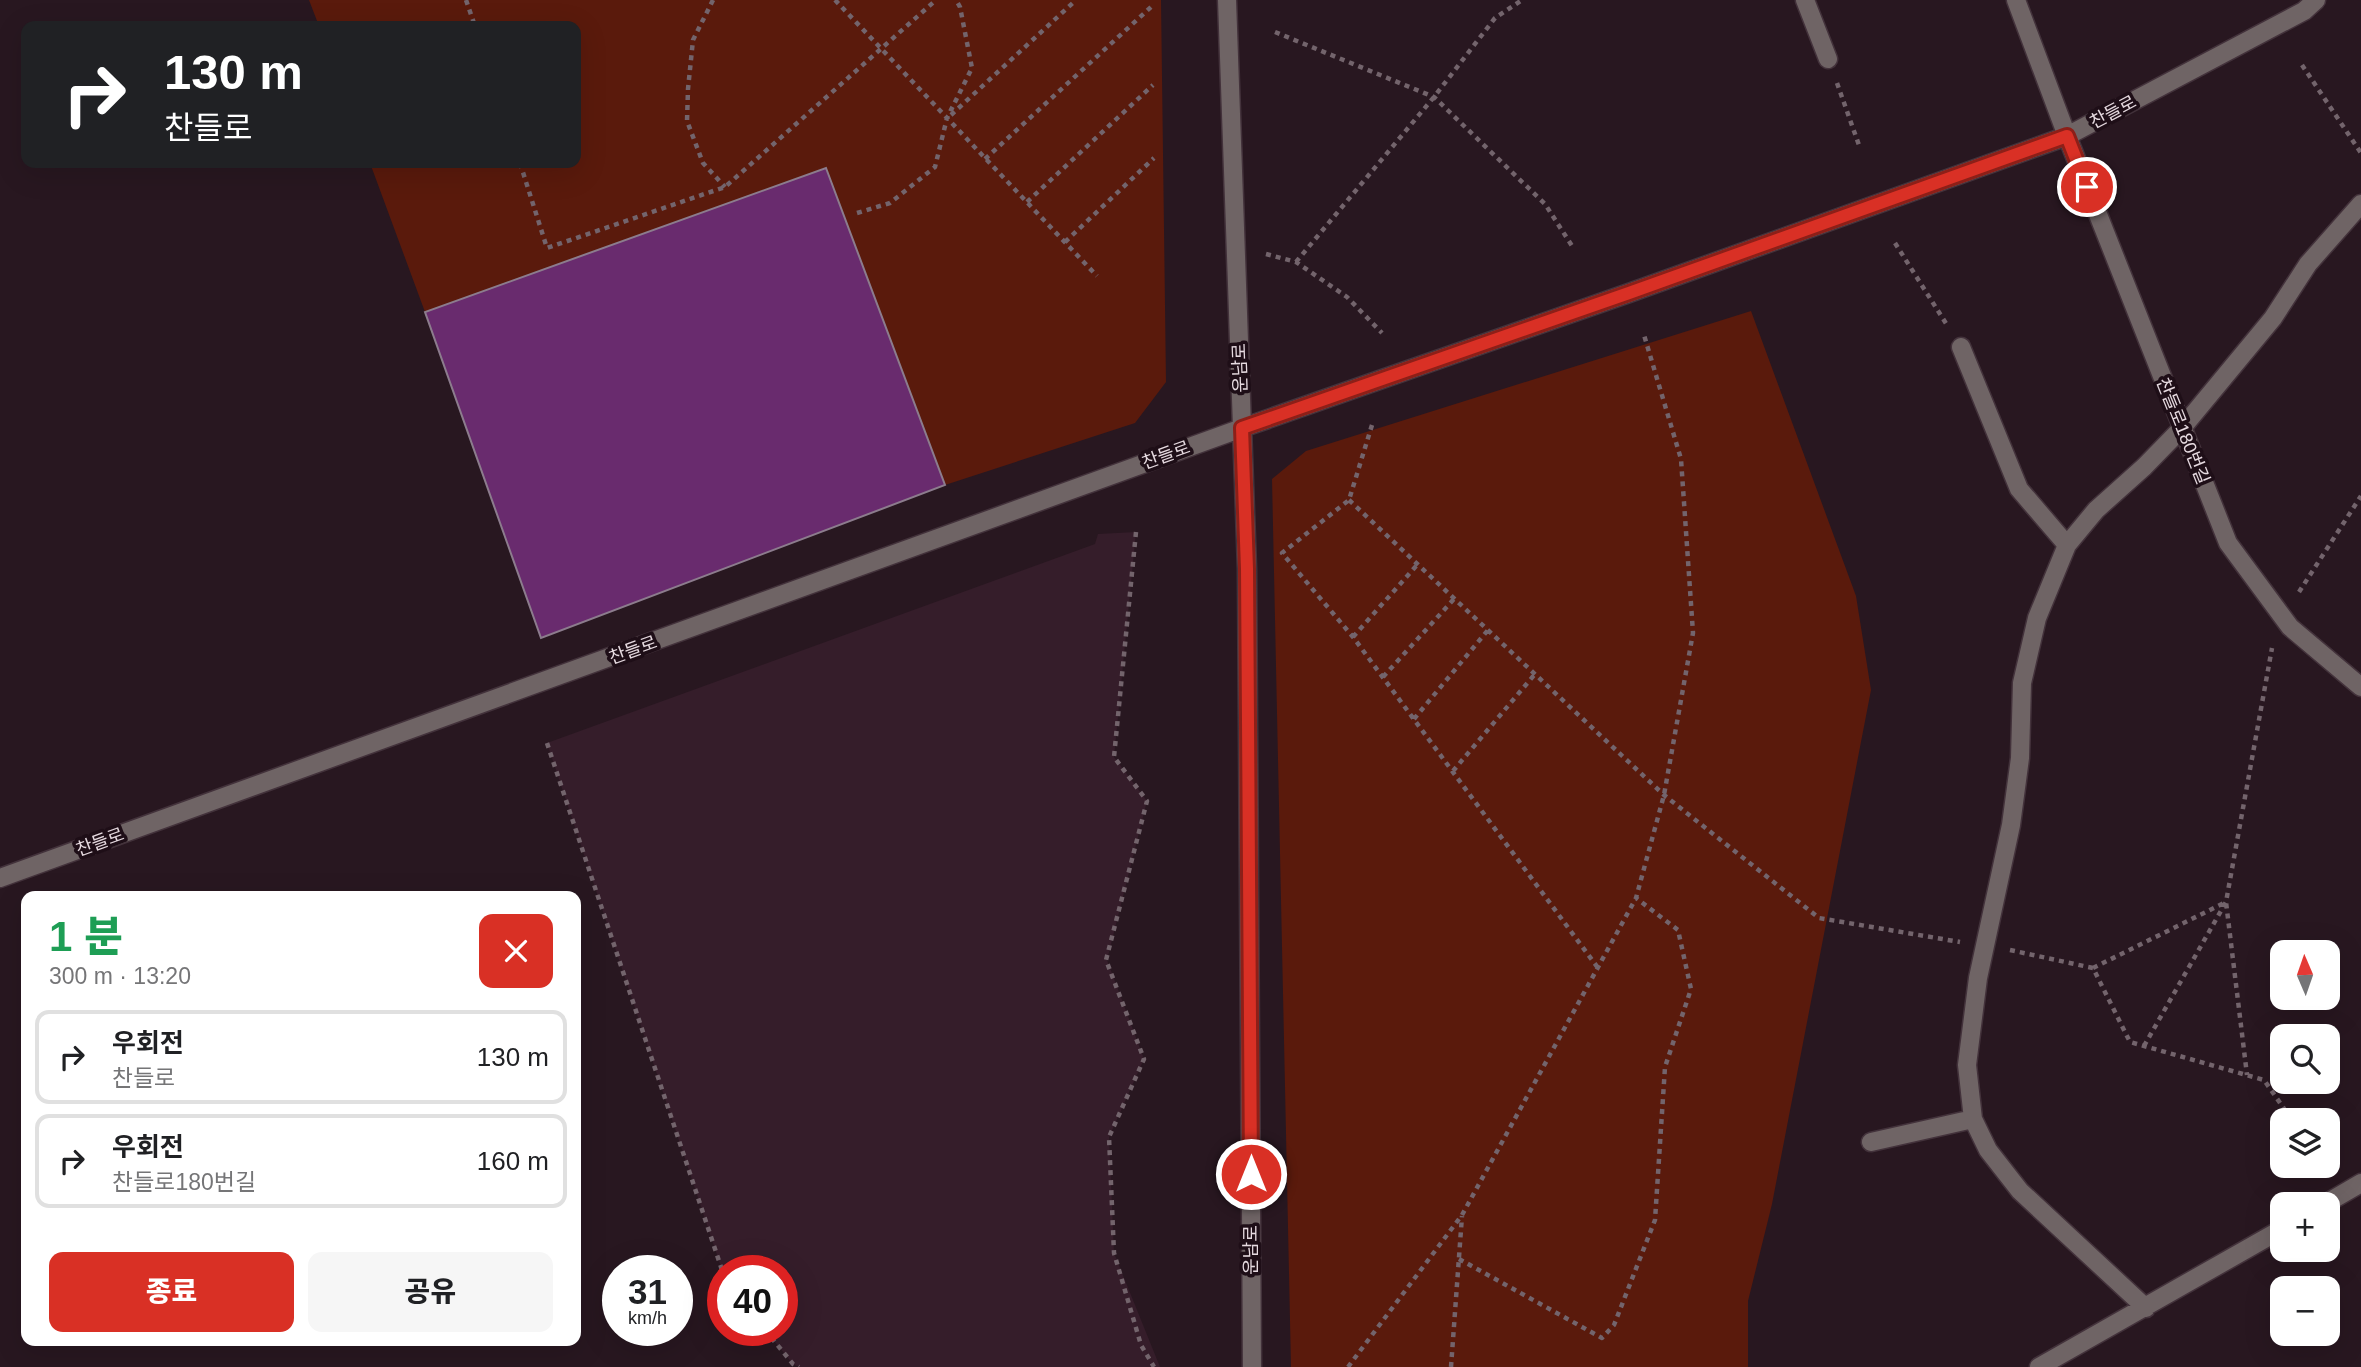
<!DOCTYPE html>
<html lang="ko">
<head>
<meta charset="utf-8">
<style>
  body { margin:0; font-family:Helvetica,"Noto Sans KR",sans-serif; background:#f6f6f6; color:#202124; height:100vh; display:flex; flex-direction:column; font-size:26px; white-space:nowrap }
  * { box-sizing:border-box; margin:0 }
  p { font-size:23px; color:#757577 }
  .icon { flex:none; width:38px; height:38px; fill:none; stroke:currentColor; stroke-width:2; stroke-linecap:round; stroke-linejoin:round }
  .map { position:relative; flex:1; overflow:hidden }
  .sheet { position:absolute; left:21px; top:891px; width:560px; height:455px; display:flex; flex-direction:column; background:#fff; border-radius:14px; box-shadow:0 7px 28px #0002 }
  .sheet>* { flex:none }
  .top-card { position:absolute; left:21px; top:21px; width:560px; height:147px; border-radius:14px; box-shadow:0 7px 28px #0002; background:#202124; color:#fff; overflow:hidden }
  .needle { width:46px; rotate:358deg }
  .tools { position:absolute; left:2270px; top:940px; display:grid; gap:14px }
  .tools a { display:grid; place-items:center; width:70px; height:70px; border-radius:14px; background:#fff; box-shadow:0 7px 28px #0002; font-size:35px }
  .speed { position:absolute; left:602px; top:1255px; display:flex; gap:14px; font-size:35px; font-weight:700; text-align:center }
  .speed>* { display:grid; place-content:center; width:91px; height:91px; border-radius:50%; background:#fff; box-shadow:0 7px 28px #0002; line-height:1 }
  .speed small { font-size:18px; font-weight:400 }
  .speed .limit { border:10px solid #d22; background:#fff; color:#111 }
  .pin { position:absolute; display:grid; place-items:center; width:60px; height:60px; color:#fff; margin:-30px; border:4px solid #fff; border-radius:50%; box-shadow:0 2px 7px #0007 }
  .me { position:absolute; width:77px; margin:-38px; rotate:0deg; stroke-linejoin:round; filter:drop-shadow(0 0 5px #0008) }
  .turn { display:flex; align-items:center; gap:24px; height:147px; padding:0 28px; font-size:32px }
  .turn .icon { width:91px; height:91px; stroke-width:2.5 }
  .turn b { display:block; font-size:49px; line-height:60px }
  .round { display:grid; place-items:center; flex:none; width:74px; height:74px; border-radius:14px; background:#f6f6f6 }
  .summary { display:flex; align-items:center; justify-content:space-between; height:119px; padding:0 28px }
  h1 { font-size:42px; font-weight:800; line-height:52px; color:#1e9e55 }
  .cta { display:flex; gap:14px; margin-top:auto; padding:14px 28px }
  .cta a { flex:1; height:80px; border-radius:14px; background:#d93025; color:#fff; font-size:28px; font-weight:800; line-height:80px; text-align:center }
  .cta a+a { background:#f6f6f6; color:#202124 }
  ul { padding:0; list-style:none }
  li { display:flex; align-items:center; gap:21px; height:94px; margin:0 14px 10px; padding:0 14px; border:4px solid #e0e0e0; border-radius:14px }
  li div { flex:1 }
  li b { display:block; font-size:26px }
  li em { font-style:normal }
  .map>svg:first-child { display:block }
</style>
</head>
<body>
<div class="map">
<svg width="2361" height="1367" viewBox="0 0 2361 1367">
  <rect width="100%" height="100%" fill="#281720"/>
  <path fill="#351d2a" d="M1136,532L1114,757L1147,801L1107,960L1144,1059L1109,1137L1114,1253L1160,1367H799L793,1364L765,1330H782V1270H723V1273L547,743L1095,544L1098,534Z"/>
  <path fill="#5a1a0c" d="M309,0H1161L1166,382L1135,423L945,485L825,168L425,312L370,163H576V26H319Z
    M1751,311L1856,596L1871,690L1772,1204L1748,1301V1367H1291L1272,479L1306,451Z"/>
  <path fill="#692b6e" stroke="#8c7c8d" stroke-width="2" d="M826,168L945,485L541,638L425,312Z"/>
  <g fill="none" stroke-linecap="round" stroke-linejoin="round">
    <defs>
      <path id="minor" d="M1227,0L1247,569L1252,1367
        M1805,0L1828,59
        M2016,0L2067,136L2228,543L2290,627L2361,687
        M1961,347L2019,489L2067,545
        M0,878L1242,428L1629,293L2067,136L2304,11L2316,0
        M1871,1142L1973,1119
        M2325,1204L2361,1183
        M2146,1308L2020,1191L1988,1150L1973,1119L1967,1065L1978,978L2011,825L2020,758L2022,683L2037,618L2067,545L2096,510L2144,467L2182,428L2273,318L2308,264L2361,204
        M2039,1367L2282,1229"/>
    </defs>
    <use href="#minor" stroke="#43323b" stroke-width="21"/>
    <path stroke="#73646c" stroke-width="4.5" stroke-dasharray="5 5" stroke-linecap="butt" d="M466,0L475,26
      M713,0L693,40L688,89L687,121L703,163L725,187
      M835,0L1097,276
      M1275,32L1434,97L1545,204L1574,249
      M2302,65L2361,153
      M1837,83L1860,148
      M951,115L1076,0
      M985,159L1151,7
      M520,163L547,248L725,187L936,0
      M1027,202L1153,85
      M857,213L890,203L935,167L947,118L972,68L960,7L956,0
      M1065,242L1154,158
      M1895,243L1947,325
      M1266,254L1296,262L1347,297L1382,333
      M1296,262L1434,97L1495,18L1522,0
      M1372,425L1349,500L1282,553L1353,637L1598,968
      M1349,500L1664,795L1819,918L1960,942
      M1136,532L1114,757L1147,801L1106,960L1144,1059L1109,1137L1114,1253L1141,1345L1154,1367
      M2299,592L2361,496
      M1353,637L1417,565
      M1383,677L1454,599
      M1414,719L1488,630
      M547,743L723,1273
      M1453,771L1535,674
      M2010,950L2093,968L2130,1042L2264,1080L2292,1120
      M2093,968L2226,902L2247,1075
      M2144,1046L2226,902L2272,648
      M1459,1259L1602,1338L1614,1325L1655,1220L1665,1067L1691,989L1678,930L1636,898
      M765,1330L793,1364L799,1367
      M1348,1367L1462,1215L1636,898L1664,795L1693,633L1681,459L1644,335
      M1451,1367L1462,1216"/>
    <use href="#minor" stroke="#6f6465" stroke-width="18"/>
  </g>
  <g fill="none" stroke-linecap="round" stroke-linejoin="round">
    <defs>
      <path id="route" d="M1251,1174L1247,569L1242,428L1629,293L2067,136L2087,187"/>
    </defs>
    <use href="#route" stroke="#8d1f18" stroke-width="18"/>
    <use href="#route" stroke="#d93025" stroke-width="12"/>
  </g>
  <g text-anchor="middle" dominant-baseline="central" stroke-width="7" stroke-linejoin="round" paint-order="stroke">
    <g font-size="18" fill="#e6dae0" stroke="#1e0e17">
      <text transform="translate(2113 112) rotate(-28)">찬들로</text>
      <text transform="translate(1240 368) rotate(-92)">운남로</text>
      <text transform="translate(2183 431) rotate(68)">찬들로180번길</text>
      <text transform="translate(1166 455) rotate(-20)">찬들로</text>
      <text transform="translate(633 650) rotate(-20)">찬들로</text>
      <text transform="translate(100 842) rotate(-20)">찬들로</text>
      <text transform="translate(1251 1250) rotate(-90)">운남로</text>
    </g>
  </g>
</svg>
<div class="tools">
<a><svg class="needle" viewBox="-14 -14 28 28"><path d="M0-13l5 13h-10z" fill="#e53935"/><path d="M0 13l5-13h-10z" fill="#757577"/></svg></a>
<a><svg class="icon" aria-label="search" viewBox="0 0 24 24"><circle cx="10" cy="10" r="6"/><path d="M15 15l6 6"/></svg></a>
<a><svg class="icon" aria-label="layers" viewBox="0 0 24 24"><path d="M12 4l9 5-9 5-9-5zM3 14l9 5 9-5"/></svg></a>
<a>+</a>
<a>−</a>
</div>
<div class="speed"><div>31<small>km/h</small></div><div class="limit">40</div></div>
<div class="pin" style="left:2087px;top:187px;background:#d93025"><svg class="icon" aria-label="arrive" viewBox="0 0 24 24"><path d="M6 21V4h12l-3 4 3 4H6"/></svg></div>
<svg class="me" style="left:1251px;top:1174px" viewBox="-20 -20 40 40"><circle r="17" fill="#d93025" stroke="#fff" stroke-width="3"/><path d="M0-11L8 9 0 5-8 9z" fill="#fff"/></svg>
<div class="top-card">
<div class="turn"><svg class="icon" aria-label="right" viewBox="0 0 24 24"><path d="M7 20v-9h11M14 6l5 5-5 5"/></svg><div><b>130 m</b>찬들로</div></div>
</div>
<section class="sheet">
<div class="summary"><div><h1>1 분</h1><p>300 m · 13:20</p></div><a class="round" style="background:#d93025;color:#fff"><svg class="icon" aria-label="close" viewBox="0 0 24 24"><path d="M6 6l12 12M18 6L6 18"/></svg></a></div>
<ul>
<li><svg class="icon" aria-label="right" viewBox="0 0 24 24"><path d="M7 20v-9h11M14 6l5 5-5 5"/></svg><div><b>우회전</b><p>찬들로</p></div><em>130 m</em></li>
<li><svg class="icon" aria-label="right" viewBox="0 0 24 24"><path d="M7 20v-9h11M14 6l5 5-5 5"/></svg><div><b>우회전</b><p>찬들로180번길</p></div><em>160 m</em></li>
</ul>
<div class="cta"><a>종료</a><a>공유</a></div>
</section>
</div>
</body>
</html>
